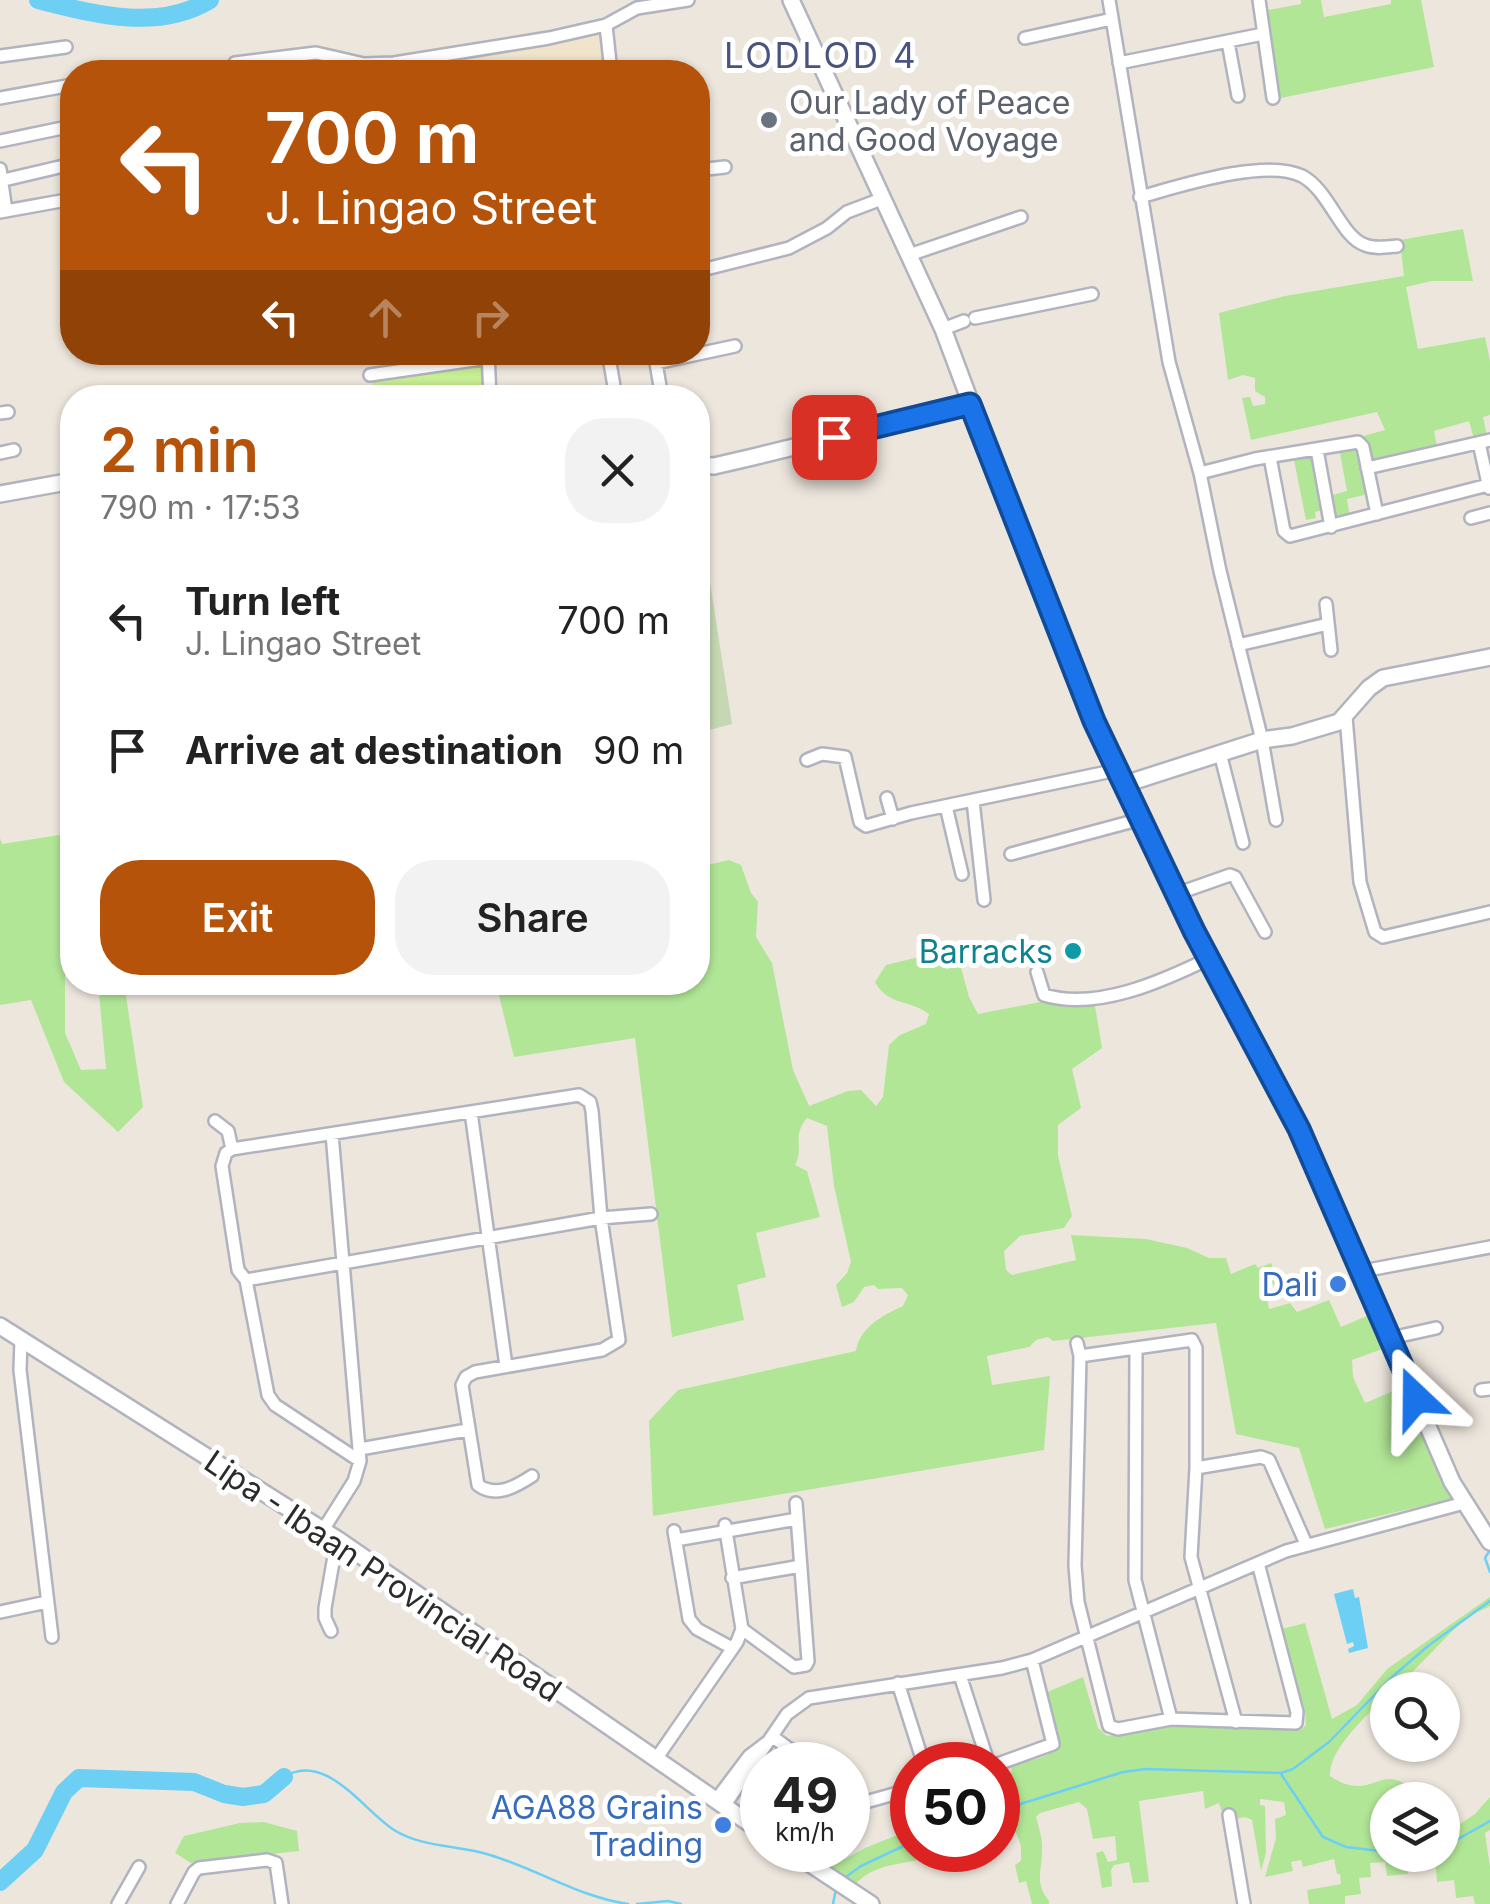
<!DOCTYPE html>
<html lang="en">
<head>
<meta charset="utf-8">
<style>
  body { margin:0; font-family:Inter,sans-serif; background:#f2f2f2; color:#222; height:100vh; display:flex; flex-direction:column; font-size:38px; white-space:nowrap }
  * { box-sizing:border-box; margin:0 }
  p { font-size:32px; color:#767676 }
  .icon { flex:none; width:55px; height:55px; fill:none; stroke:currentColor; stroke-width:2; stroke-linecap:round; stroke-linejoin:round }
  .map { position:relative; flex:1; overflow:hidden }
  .drawer { position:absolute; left:60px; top:385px; width:650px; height:610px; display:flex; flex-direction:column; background:#fff; border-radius:40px; box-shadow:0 2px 8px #0004 }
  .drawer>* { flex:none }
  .hud { position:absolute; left:60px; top:60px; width:650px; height:305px; border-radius:40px; box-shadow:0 2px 8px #0004; background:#b45309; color:#fff; overflow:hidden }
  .controls { position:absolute; left:1370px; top:1672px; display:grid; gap:20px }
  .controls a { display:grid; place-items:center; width:90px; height:90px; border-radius:50%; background:#fff; box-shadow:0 2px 8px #0004; font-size:50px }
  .speed { position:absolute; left:740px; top:1742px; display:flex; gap:20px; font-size:50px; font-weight:700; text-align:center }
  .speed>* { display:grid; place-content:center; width:130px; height:130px; border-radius:50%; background:#fff; box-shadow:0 2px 8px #0004; line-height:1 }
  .speed small { font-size:25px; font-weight:400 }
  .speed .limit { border:15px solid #d22; background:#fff; color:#111 }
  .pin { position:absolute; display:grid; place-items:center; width:85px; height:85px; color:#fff; margin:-42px; border-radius:20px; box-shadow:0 5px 15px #0006 }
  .me { position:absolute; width:110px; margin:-55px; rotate:337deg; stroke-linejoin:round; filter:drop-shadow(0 0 8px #0008) }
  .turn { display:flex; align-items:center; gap:35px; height:210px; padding:0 40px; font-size:45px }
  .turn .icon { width:130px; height:130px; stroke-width:2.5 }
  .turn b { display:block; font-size:70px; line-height:85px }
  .lanes { display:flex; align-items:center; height:95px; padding:0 40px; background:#0003; justify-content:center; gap:50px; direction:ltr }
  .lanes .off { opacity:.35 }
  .round { display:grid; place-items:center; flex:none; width:105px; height:105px; border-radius:40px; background:#f2f2f2 }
  .summary { display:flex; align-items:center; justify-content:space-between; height:170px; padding:0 40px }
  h1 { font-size:60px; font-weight:600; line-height:75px; color:#b45309 }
  .cta { display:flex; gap:20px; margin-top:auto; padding:20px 40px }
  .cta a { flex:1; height:115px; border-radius:40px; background:#b45309; color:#fff; font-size:40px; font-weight:600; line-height:115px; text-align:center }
  .cta a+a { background:#f2f2f2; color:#222 }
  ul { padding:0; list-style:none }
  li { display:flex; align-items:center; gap:30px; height:130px; padding:0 40px }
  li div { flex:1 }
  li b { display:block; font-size:38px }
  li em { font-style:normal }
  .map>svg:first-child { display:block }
</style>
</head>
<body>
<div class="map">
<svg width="1490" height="1904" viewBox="0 0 1490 1904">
  <rect width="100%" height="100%" fill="#ede6dd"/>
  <path fill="#f0e4cc" d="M604,30L608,72H299L297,57L313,53L359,67Z"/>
  <path fill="#b2e697" d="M1301,0H1321L1324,17L1391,4V0H1421L1434,67L1276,99L1263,11L1301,4Z
    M1463,229L1473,281H1432L1406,287L1418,349L1485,337L1490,361V415L1483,417L1487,436L1474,439L1469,421L1434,431L1437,447L1372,464L1369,462L1363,436L1385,430L1377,412L1251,440L1242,398L1250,397L1253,406L1265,404V397L1255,391V378L1243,375L1228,380L1219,313L1285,296L1404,276L1400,240Z
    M1356,446L1368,494L1347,499L1350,518L1333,519L1329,496L1347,491L1339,448Z
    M1309,458L1314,461L1323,510L1315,512L1316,518L1306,520L1294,460Z
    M72,833V961L65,972V1033L81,1070L106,1069L98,983H124L143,1107L118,1132L64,1082L31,1000L0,1005V838L2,844Z
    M729,860L741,865L751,893L758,902L756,937L772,963L793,1070L809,1106L848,1091L861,1090L876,1106L883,1097L889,1045L900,1035L926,1024L929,1014C909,999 888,1006 875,982L886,965L952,949L957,953L969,997L978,1014L1040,1002L1094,1000L1102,1048L1072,1069L1081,1108L1058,1125V1156L1072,1216L1064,1228L1020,1236L1004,1251L1006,1270L1012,1275L1076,1260L1071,1235L1146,1239L1187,1248L1209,1258H1226L1231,1274L1255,1264L1258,1268L1271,1263L1277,1277L1275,1284L1265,1287L1269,1309L1290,1303L1297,1312L1329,1300L1341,1327L1374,1313L1388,1347L1352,1360L1353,1377L1365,1403L1403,1387L1451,1499L1325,1529L1299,1448L1236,1434L1216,1323L1053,1341L1048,1337L1036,1340L1029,1347L987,1356L992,1385L1050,1376L1044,1450L653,1516L649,1421L678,1390L856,1351C859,1328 883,1315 903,1306L908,1295L902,1288L878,1289L874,1285L864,1287L854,1302L842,1307L836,1285L847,1273L851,1262L834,1186L827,1126L807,1118C791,1137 805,1147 795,1165L807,1171L820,1217L756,1233L766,1277L737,1285L744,1320L672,1337L635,1038L514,1057L496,983L698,982V867Z
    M1490,1597V1606C1483,1610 1475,1612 1468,1617C1450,1630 1402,1688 1388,1690L1387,1695C1369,1713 1328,1750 1330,1776C1376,1807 1382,1751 1421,1800H1388V1855H1406L1408,1874L1387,1876L1385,1862L1370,1863L1371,1877L1359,1878L1361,1894L1345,1896V1904H1309L1307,1890L1341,1884L1340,1874H1337L1334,1859L1303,1867L1301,1860L1291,1862L1293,1871L1265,1877L1276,1838L1275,1819L1286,1815L1284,1802L1260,1799V1805L1265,1806L1266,1853L1261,1871L1252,1820L1245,1817L1235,1819L1222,1812L1219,1803L1205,1809L1203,1791L1139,1801L1149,1882L1133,1883L1129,1862L1114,1865L1111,1870L1112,1886L1102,1888L1096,1853L1103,1851L1108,1862L1117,1860L1115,1836L1093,1839L1087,1809L1079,1802L1040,1813L1036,1817C1039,1828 1043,1840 1042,1852C1042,1871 1034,1882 1049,1901V1904H1032L1026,1881L1019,1883L1015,1865L1021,1861V1846L1015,1830L1001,1833L998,1790L1009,1785L1012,1767C1029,1758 1053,1761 1059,1740L1045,1693L1083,1677L1098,1728L1107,1736L1147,1729L1149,1723L1301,1730L1306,1725L1305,1711L1282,1629L1305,1623L1332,1719L1357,1705L1387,1669Z
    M1490,1797V1830L1485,1833L1490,1867V1904H1475L1473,1896L1456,1898L1454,1880L1437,1882L1435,1855H1442L1443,1835L1475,1814Z
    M264,1822L297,1831L299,1851L191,1863L175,1853L184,1836L240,1823Z
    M912,1829V1850H945C915,1868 878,1857 854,1886L829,1868L865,1848Z"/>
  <path fill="#c5d8b3" d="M705,550L732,724L698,733V551Z"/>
  <path fill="#c7ee93" d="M485,362L488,397H374L372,380Z"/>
  <path fill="#6ccff3" d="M1353,1589L1355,1598L1359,1597L1368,1648L1349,1653L1348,1649L1354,1646L1353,1642L1347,1644L1334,1594Z"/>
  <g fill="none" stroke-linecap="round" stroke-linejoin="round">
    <path stroke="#6ccff3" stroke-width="2.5" d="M1490,1550L1485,1558L1490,1572
      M1281,1774L1323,1837L1346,1847L1388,1852
      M284,1777C326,1751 363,1810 394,1830C423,1848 459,1845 490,1855C537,1869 579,1897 628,1904
      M998,1811L1123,1772L1146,1769L1281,1773L1293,1769L1329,1742L1392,1677L1428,1646L1490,1601
      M1442,1848L1490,1821
      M843,1879L861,1866L912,1842
      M637,1904L668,1901L681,1904
      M833,1904L836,1889"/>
    <path stroke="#6ccff3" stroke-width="18" d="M38,0C94,14 157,32 210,0
      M0,1882L35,1850L64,1792L79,1778L194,1782L224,1794L243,1797L264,1794L284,1777"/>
    <defs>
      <path id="street" d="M1109,0L1169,362L1200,473L1220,571L1262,740L1276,820
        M1259,0L1273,98
        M606,25L611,72
        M1025,38L1112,19
        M1228,42L1238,96
        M0,56L66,47
        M1119,63L1263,34
        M230,72L235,63L316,53L364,64L394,63L549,38L606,25L637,8L688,0
        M0,98L72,85
        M0,141L72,126
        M0,169L6,211
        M698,170L725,167
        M0,181L72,164
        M1140,197C1180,186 1265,158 1302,176C1329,190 1341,237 1365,245C1375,249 1387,247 1397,246
        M0,212L72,199
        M909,255L1021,217
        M698,271L789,248L827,228L847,212L884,198
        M975,318L1092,294
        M943,329L964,321
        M488,352L490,398
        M610,363L616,398
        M370,375L488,358
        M662,398L656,363L735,346
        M0,413L8,412
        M1479,443L1489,488
        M1317,450L1331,527
        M0,453L14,450
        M1270,457L1284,531L1290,536L1488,485
        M1367,468L1490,440
        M1200,473L1255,459L1358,442L1363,447L1377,514
        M1471,518L1490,513
        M1326,604L1331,650
        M1238,645L1328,624
        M1346,717L1360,882L1375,932L1383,937L1490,912
        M1220,753L1243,843
        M807,760L822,754L845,757L860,822L866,826L911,813L1117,770
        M887,798L893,819
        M973,801L984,900
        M946,806L962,874
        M1011,854L1141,819
        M1176,894L1230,875L1235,877L1265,932
        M1037,972L1044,995C1097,1011 1163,981 1210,958
        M471,1112L506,1366
        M215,1121L228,1131L232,1149
        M1363,1271L1490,1247
        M246,1280L601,1218L651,1214
        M1391,1338L1436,1328
        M21,1339L20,1370L52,1637
        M1077,1343L1080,1356L1075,1566L1078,1602L1109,1726L1118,1729L1171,1719L1296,1723L1297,1712L1258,1563
        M1136,1349L1135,1580L1171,1719
        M1080,1356L1192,1340L1196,1348V1468L1191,1557L1236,1722
        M1481,1390L1490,1389
        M360,1449L467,1430
        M360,1461L275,1405L268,1395L246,1280L238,1270L222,1166L226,1153L232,1149L579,1095L590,1102L592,1111L601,1218L619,1340L602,1350L475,1372L466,1377L462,1385L478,1485C496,1498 515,1487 532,1476
        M1196,1468L1261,1457L1269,1460L1306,1544
        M323,1530L354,1481L360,1461L332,1134
        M674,1531L689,1619L697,1629L732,1648
        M676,1540L797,1519
        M732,1578L801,1566
        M0,1612L47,1602
        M742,1629L794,1667L806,1665L808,1661L796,1503
        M331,1631L325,1618V1608L337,1539
        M960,1675L989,1765
        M898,1683L924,1765
        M773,1737L811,1765
        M656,1759L737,1642L742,1629L725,1525
        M995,1765L1053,1744L1032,1660
        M848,1793L862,1803L912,1789
        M716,1800L749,1756L766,1743
        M725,1805L787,1714L809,1698L1002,1668L1032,1660L1286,1551L1464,1503
        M1229,1815L1244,1904
        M118,1904L139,1867
        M177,1904L194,1872L199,1868L267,1860L276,1863L282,1904"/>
      <path id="secondary" d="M791,0L943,329L1049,612L1100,734L1220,982L1262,1055L1299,1129L1452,1482L1490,1542
        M698,465L714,466L753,457L970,404
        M0,494L72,481
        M1125,784L1262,740L1292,736L1339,722L1369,688L1383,678L1490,657
        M0,1326L337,1539L762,1832
        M789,1850L871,1904"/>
    </defs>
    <use href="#street" stroke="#b1b3bf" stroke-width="16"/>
    <use href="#secondary" stroke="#b1b3bf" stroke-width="20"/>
    <use href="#street" stroke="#fff" stroke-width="11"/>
    <use href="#secondary" stroke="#fff" stroke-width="15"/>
  </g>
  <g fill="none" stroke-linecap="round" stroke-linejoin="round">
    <defs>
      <path id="route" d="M834,437L970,404L1094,721L1194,931L1299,1129L1416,1398"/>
    </defs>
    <use href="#route" stroke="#114b97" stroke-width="25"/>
    <use href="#route" stroke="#1a73e8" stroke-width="18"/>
  </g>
  <circle fill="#6b7280" stroke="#fff" stroke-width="4" cx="769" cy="120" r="10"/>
  <circle fill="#0f9aa8" stroke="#fff" stroke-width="4" cx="1073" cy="951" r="10"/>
  <g fill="#3f7fe0" stroke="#fff" stroke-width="4">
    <circle cx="1338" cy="1284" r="10"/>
    <circle cx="723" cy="1825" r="10"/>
  </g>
  <g text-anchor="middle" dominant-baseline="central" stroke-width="10" stroke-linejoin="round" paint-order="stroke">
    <g font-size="32" fill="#5b616d" stroke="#fff" text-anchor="start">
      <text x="789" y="102">Our Lady of Peace<tspan x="789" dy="37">and Good Voyage</tspan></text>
    </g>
    <g font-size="32" fill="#0d838f" stroke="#fff" text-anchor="end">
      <text x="1053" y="951">Barracks</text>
    </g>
    <g font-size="32" fill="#366cbe" stroke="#fff" text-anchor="end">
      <text x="1318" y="1284">Dali</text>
      <text x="703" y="1807">AGA88 Grains<tspan x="703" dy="37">Trading</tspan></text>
    </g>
    <g font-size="32" fill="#2b2b2b" stroke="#fff">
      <text transform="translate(383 1576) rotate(34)">Lipa - Ibaan Provincial Road</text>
    </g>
    <g font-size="35" letter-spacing="2.5" fill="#49537e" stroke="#fff">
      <text x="821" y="55">LODLOD 4</text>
    </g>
  </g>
</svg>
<div class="controls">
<a><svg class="icon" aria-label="search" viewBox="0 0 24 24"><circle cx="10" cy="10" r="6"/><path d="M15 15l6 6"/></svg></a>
<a><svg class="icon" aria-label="layers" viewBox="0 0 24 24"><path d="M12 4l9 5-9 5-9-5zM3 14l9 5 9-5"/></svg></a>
</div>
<div class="speed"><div>49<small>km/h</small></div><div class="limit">50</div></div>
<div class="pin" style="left:834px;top:437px;background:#d93025"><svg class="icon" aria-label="arrive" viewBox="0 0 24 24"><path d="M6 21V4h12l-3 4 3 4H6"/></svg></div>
<svg class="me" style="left:1416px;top:1398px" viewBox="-20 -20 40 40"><path d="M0-17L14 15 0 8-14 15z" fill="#1a73e8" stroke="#fff" stroke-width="4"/></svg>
<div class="hud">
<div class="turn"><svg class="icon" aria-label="left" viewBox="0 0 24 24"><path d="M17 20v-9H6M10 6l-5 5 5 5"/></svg><div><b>700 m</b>J. Lingao Street</div></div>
<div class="lanes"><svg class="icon" aria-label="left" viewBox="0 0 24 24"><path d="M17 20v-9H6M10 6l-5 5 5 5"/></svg><svg class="icon off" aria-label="ahead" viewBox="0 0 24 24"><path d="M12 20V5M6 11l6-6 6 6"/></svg><svg class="icon off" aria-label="right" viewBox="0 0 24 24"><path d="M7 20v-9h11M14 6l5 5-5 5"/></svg></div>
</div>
<section class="drawer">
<div class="summary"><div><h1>2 min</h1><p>790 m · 17:53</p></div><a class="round"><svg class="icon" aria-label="close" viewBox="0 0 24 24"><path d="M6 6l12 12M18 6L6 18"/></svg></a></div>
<ul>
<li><svg class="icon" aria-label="left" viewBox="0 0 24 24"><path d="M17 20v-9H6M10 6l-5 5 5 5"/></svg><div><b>Turn left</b><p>J. Lingao Street</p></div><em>700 m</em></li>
<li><svg class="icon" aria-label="arrive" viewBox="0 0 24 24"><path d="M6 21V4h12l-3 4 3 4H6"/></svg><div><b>Arrive at destination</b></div><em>90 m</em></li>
</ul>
<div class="cta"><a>Exit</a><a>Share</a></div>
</section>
</div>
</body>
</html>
